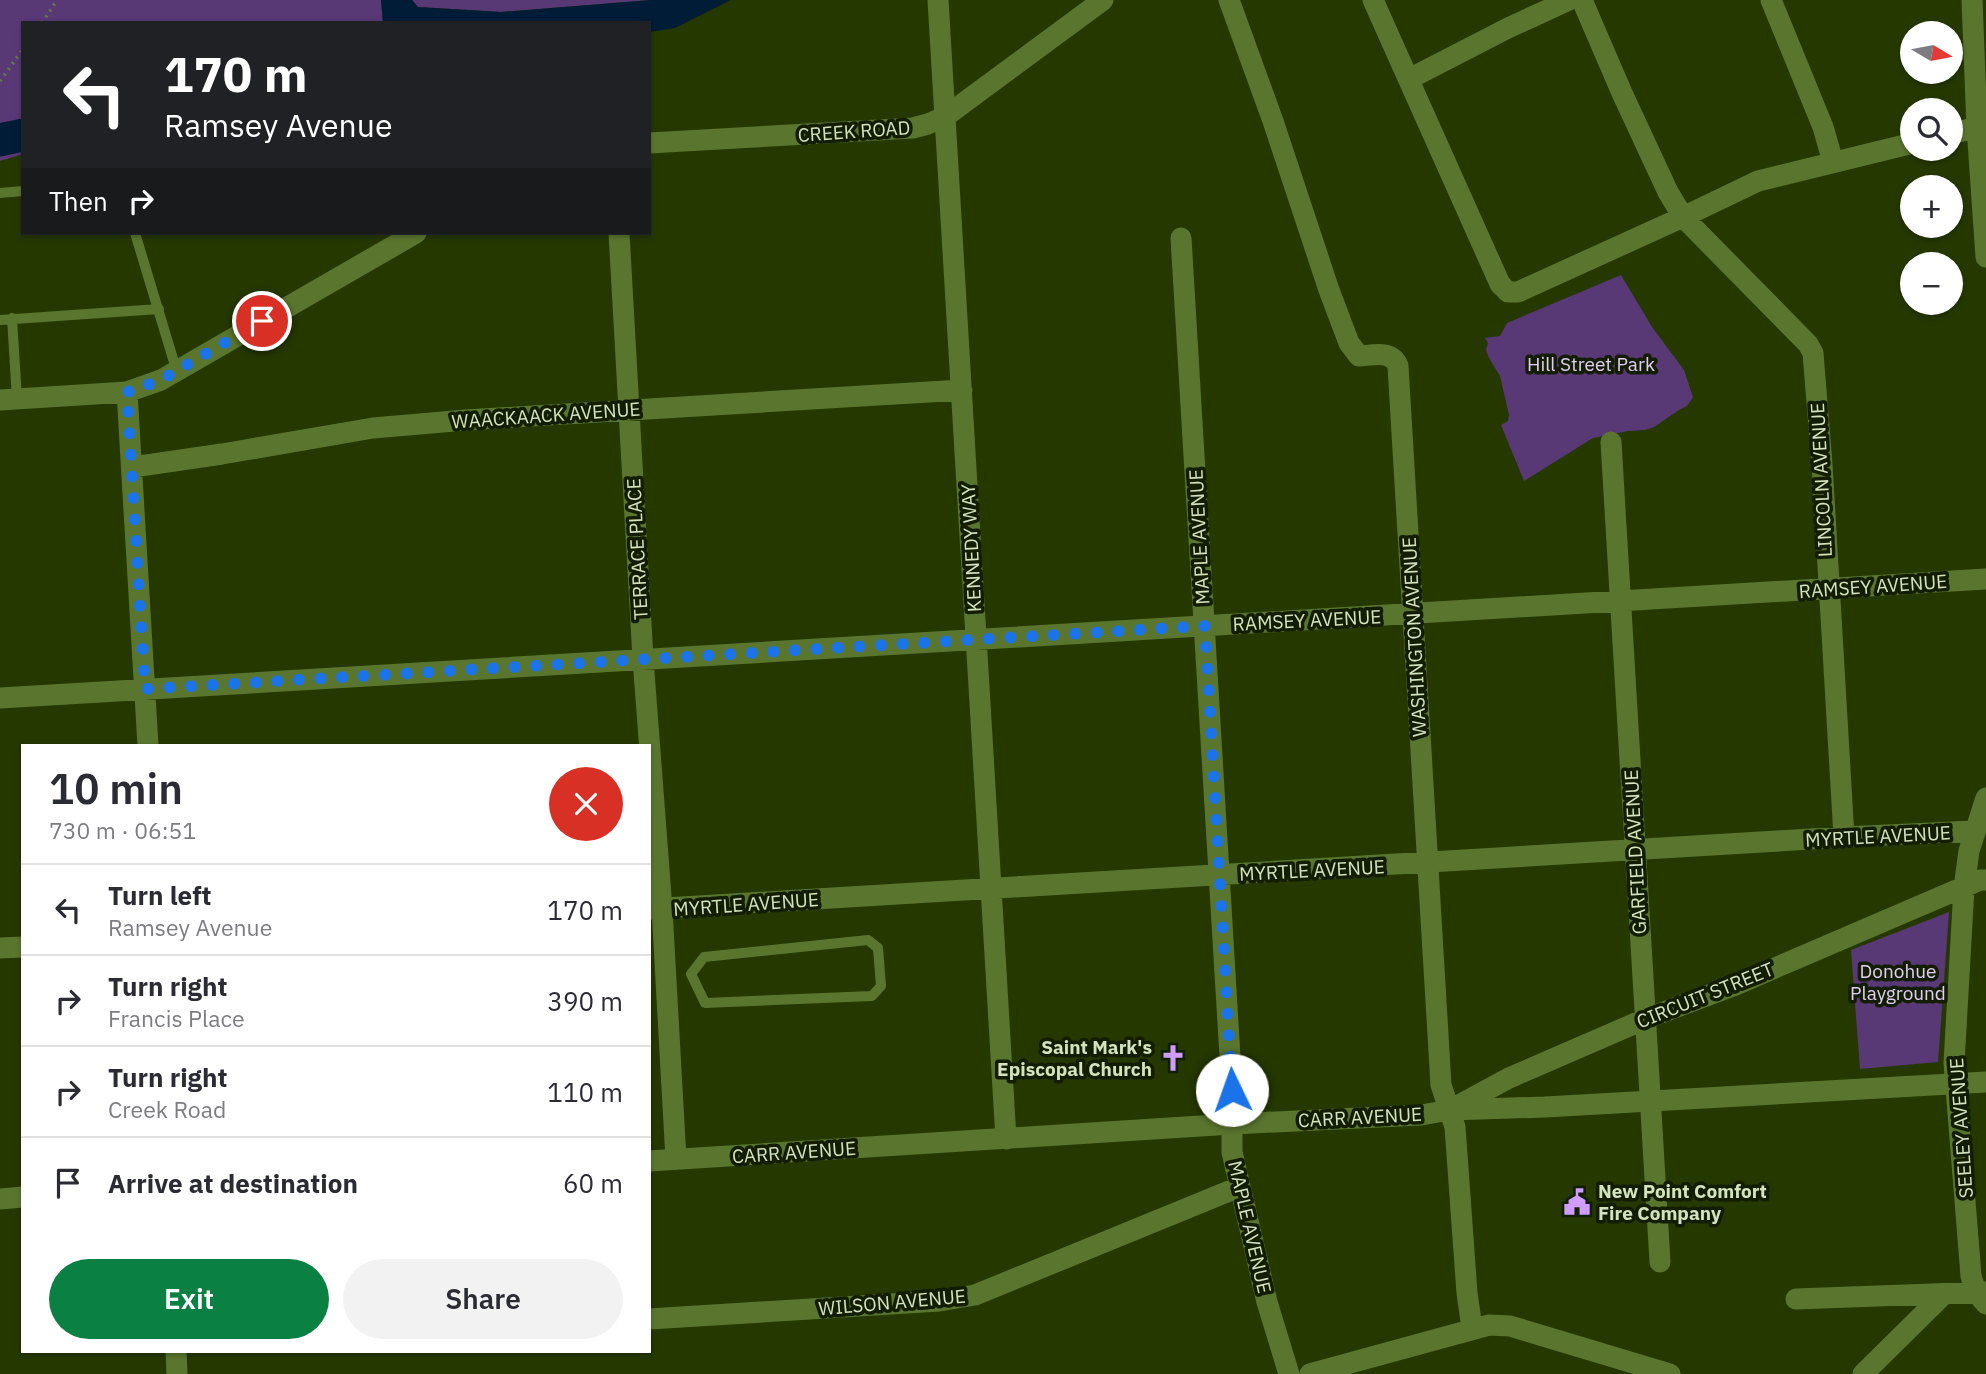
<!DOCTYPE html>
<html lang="en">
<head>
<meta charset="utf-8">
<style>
  body { margin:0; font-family:"IBM Plex Sans",sans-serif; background:#f2f2f3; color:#2b2b33; height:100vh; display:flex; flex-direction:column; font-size:26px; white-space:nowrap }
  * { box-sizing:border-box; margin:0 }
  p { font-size:23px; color:#7c7c81 }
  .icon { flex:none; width:38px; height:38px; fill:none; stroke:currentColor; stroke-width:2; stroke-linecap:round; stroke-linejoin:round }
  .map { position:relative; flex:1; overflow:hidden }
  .sheet { position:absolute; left:21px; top:744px; width:630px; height:609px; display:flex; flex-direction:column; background:#fff; border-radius:0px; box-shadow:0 2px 5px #0004 }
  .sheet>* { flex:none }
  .top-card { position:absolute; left:21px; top:21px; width:630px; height:214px; border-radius:0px; box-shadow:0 2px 5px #0004; background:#202124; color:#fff; overflow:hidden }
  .needle { width:46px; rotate:100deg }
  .tools { position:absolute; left:1900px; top:21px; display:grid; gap:14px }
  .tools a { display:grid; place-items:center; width:63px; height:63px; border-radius:50%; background:#fff; box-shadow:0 2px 5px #0004; font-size:35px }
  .pin { position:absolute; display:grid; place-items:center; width:60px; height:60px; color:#fff; margin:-30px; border:4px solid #fff; border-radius:50%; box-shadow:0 2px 7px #0007 }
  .me { position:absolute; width:77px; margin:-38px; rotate:357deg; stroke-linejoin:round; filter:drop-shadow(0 0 5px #0008) }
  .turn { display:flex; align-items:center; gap:24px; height:147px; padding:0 28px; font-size:32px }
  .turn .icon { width:91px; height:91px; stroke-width:2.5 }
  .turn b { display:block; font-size:49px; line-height:60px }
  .then { display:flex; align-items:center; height:66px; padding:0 28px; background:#0003; gap:14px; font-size:26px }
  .round { display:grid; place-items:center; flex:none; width:74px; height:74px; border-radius:37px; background:#f2f2f3 }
  .overview { display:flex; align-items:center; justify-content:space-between; height:119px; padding:0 28px }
  h1 { font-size:42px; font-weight:600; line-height:52px }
  .button { display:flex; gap:14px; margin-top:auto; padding:14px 28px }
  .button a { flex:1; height:80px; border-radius:42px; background:#0b8043; color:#fff; font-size:28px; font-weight:600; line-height:80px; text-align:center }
  .button a+a { background:#f2f2f3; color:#2b2b33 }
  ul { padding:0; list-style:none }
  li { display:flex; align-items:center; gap:21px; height:91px; padding:0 28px; border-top:2px solid #e1e1e2 }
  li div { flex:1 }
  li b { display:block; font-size:26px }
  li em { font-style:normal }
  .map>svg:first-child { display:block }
</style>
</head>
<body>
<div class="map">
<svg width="1986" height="1374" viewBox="0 0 1986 1374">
  <rect width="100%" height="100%" fill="#253800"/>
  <path fill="#593975" d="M0,0H381L383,23H23V154L0,161Z
    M412,0H651L501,12L418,7Z
    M1621,275L1652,327L1684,370L1693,397L1687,406L1679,410L1654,427L1645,430L1628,431L1593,438L1524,481L1501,425L1508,421L1509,415L1500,376L1489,358L1486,350L1488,343L1485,338L1500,336L1507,323Z
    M1949,912L1938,1062L1860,1069L1851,950Z"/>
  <path fill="#001c37" d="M381,0H412L418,7L501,12L651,0H731L675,28L649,32V23H383Z"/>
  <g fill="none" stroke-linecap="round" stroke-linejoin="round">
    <path stroke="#001c37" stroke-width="33" d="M0,140L23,135"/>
    <path stroke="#677948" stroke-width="3.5" stroke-dasharray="2 5" stroke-linecap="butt" d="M42,23L57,0
      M0,81L23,49"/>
    <path stroke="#5a762e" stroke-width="10" d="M0,193L23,191
      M135,233L177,372
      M12,318L17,399
      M0,320L159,309
      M868,940L878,948L881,986L872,996L705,1003L691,974L704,957Z"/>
    <path stroke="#5a762e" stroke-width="21" d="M938,0L1006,1139
      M1229,0L1273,121L1329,290L1349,343L1359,356C1374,355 1392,350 1398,366L1441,1085L1455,1127L1467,1293L1472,1328
      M1373,0L1500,284L1508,292H1518L1683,217L1758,181L1913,143
      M1582,0L1622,93L1668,192L1683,217L1808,344L1813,353L1822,464L1844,837
      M1771,0L1823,127L1833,162
      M1972,0L1977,127L1986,257
      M1409,79L1508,28L1569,0
      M1951,134L1977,127
      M649,143L913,128L928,124L946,116L1103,0
      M619,233L643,659L662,909L676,1159
      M1181,238L1232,1090V1152L1267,1302L1289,1374
      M127,392L148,746
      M0,400L127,392L161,380L416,233
      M1611,442L1660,1262
      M133,467L222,454L373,428L466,420L962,390
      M0,698L1986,579
      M1986,798L1969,851L1964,888L1954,1063L1971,1276L1976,1292L1986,1304
      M649,909L1844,837L1974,831
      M0,948L23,947
      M1450,1110L1509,1078L1645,1019L1733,986L1980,880H1986
      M1796,1299L1986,1292
      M649,1319L939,1301L975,1295L1239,1187
      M176,1351L177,1374
      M1310,1374L1489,1325L1510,1326L1670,1374
      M1863,1374L1944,1294"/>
    <path stroke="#5a762e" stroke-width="21" d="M649,1161L1232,1124L1421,1115L1450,1110L1545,1107L1986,1082
      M0,1199L23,1197"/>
  </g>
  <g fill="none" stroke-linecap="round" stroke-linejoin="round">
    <path stroke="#1a73e8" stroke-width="12" stroke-dasharray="0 21.6" d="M262,321L161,380L127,392L145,689L1205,626L1232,1090"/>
  </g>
  <defs>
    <symbol id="church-bare" viewBox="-9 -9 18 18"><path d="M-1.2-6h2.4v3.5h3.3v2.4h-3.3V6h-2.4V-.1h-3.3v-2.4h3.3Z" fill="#d09dff" stroke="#121d01" stroke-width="2.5" paint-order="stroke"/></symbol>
    <symbol id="civic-bare" viewBox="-9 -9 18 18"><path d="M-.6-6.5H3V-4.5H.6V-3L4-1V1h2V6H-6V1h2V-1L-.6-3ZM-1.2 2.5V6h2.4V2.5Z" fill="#d09dff" stroke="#121d01" stroke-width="2.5" paint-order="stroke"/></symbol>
  </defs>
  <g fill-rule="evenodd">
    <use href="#church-bare" x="1154" y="1039" width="38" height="38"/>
    <use href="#civic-bare" x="1558" y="1183" width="38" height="38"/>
  </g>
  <g text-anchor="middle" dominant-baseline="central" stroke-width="7" stroke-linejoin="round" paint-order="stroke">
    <g font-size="19" fill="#d3e3be" stroke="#121d01">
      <text transform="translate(854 131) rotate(-4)">CREEK ROAD</text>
      <text transform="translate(546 415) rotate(-4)">WAACKAACK AVENUE</text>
      <text transform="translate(1821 480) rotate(-93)">LINCOLN AVENUE</text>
      <text transform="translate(1199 537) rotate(-93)">MAPLE AVENUE</text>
      <text transform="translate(971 548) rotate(-93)">KENNEDY WAY</text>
      <text transform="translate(637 549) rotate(-93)">TERRACE PLACE</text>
      <text transform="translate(1873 586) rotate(-4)">RAMSEY AVENUE</text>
      <text transform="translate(1307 620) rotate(-3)">RAMSEY AVENUE</text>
      <text transform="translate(1414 637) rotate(-93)">WASHINGTON AVENUE</text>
      <text transform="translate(1878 836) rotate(-3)">MYRTLE AVENUE</text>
      <text transform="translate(1635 852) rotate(-93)">GARFIELD AVENUE</text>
      <text transform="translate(1312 870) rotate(-3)">MYRTLE AVENUE</text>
      <text transform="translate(746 904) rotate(-4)">MYRTLE AVENUE</text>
      <text transform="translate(1705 995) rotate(-22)">CIRCUIT STREET</text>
      <text transform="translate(1360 1117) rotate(-3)">CARR AVENUE</text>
      <text transform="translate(1961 1128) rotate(-94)">SEELEY AVENUE</text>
      <text transform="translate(794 1152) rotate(-4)">CARR AVENUE</text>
      <text transform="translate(1250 1227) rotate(77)">MAPLE AVENUE</text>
      <text transform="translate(892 1302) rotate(-5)">WILSON AVENUE</text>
    </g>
    <g font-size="19" fill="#e0cef4" stroke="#121d01">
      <text x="1591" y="364">Hill Street Park</text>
      <text x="1898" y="971">Donohue<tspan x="1898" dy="22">Playground</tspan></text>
    </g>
    <g font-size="19" font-weight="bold" fill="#d3e3be" stroke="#121d01" text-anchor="end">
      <text x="1152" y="1047">Saint Mark's<tspan x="1152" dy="22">Episcopal Church</tspan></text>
      <text x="1598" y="1191" text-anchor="start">New Point Comfort<tspan x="1598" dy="22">Fire Company</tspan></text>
    </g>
  </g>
</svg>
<div class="tools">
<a><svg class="needle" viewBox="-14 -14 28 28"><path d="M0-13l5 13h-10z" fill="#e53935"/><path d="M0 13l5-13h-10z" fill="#7c7c81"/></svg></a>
<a><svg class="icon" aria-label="search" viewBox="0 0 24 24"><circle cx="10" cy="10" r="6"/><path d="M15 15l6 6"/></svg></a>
<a>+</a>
<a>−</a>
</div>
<div class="pin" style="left:262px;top:321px;background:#d93025"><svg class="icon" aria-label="arrive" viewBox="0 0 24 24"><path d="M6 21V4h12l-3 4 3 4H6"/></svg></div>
<svg class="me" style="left:1232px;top:1090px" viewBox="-20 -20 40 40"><circle r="19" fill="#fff"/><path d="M0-13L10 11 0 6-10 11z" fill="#1a73e8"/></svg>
<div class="top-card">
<div class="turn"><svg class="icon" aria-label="left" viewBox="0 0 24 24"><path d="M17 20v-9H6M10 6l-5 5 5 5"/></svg><div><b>170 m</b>Ramsey Avenue</div></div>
<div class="then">Then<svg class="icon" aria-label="right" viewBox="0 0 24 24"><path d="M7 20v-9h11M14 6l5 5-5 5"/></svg></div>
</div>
<section class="sheet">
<div class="overview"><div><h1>10 min</h1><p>730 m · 06:51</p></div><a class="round" style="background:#d93025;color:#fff"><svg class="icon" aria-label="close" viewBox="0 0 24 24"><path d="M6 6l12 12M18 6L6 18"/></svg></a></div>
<ul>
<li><svg class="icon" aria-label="left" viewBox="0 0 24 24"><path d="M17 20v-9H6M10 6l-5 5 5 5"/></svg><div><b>Turn left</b><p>Ramsey Avenue</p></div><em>170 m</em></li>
<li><svg class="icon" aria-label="right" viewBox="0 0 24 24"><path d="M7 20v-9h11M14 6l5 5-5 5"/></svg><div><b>Turn right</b><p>Francis Place</p></div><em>390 m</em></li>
<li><svg class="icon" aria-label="right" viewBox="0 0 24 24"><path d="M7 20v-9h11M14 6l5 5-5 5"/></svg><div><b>Turn right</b><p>Creek Road</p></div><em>110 m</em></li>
<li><svg class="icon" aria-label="arrive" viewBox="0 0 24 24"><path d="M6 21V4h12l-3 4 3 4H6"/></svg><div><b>Arrive at destination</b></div><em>60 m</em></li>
</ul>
<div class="button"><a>Exit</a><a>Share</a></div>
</section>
</div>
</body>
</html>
